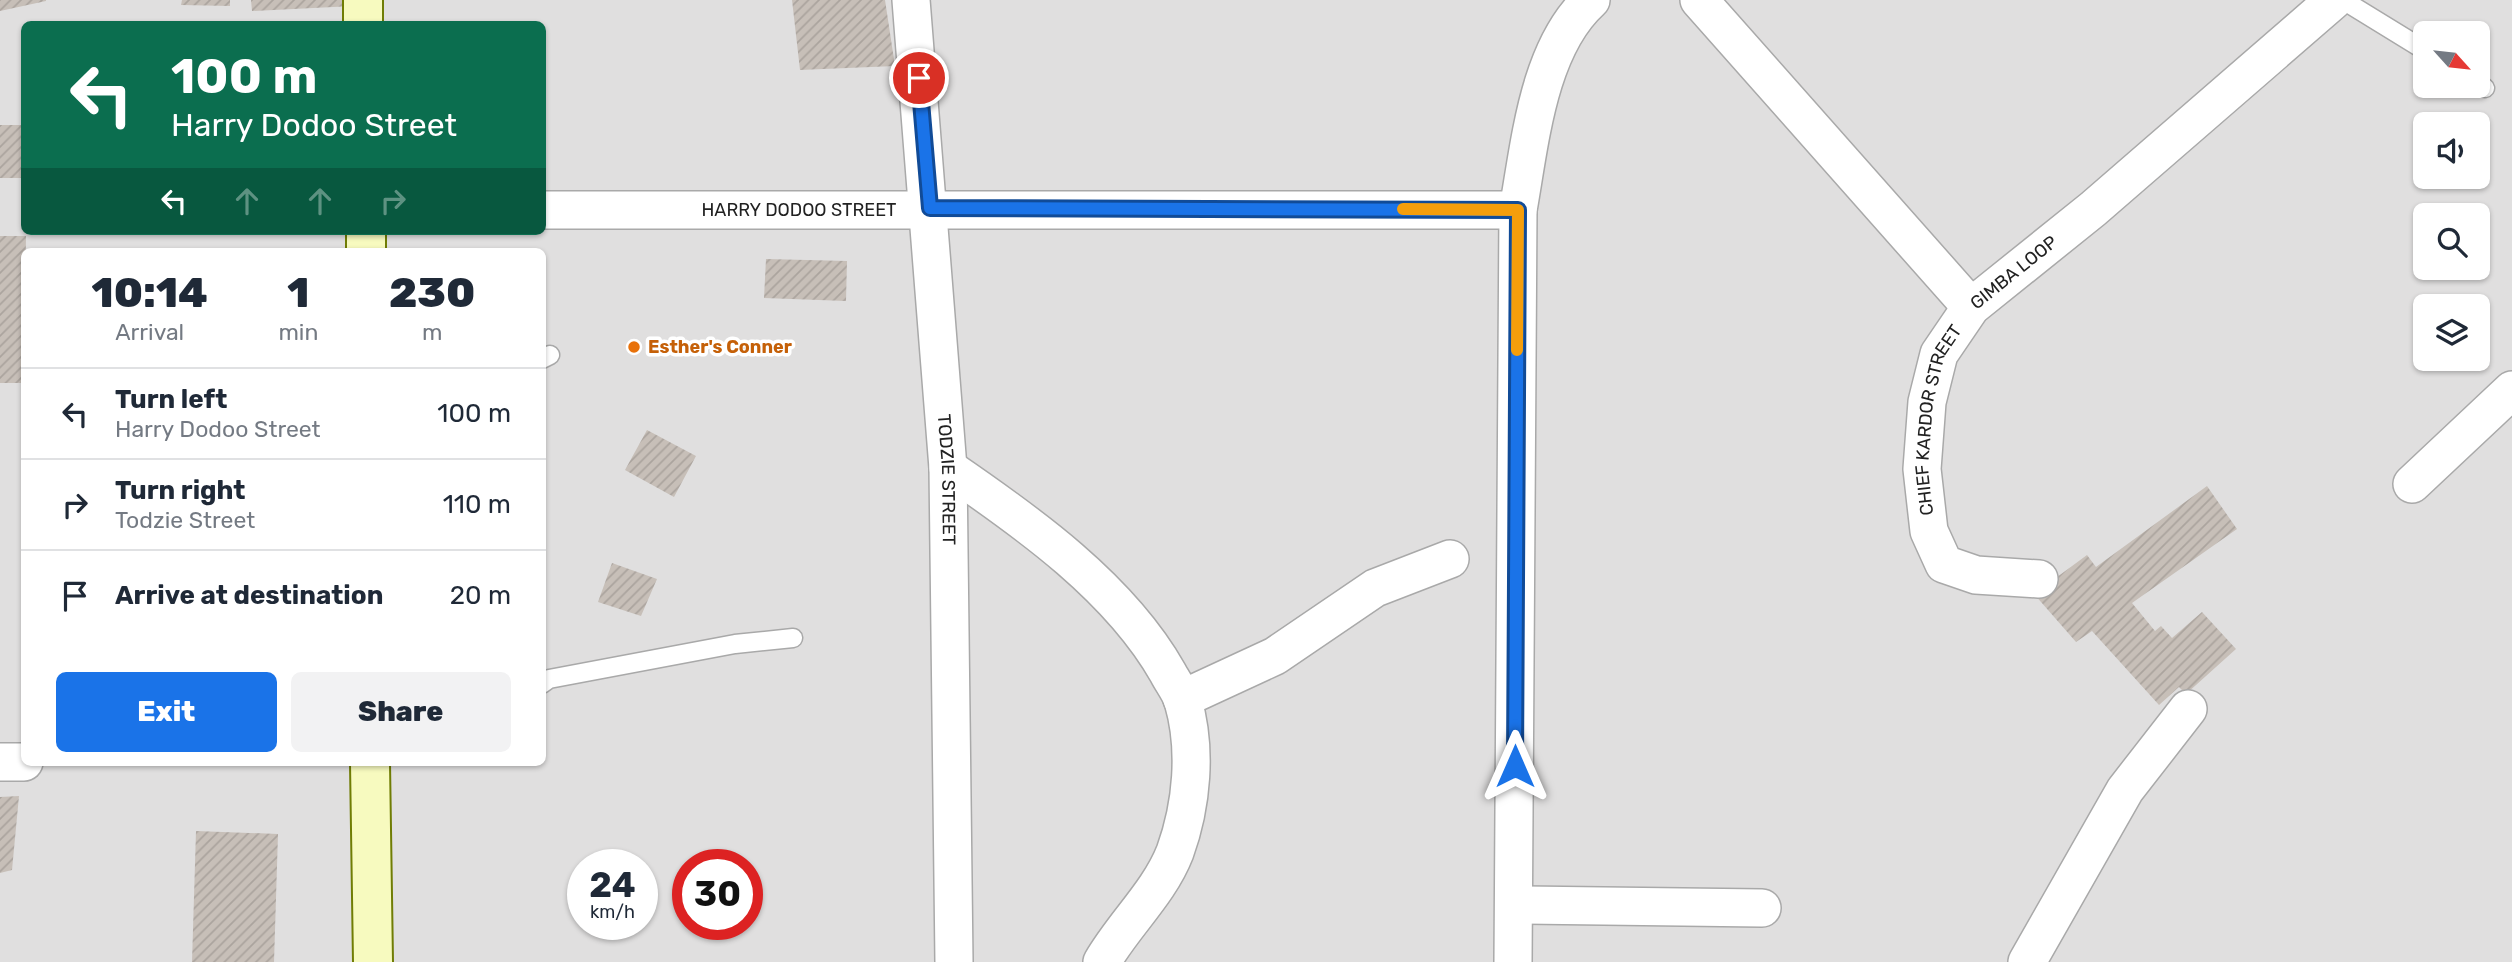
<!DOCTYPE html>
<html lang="en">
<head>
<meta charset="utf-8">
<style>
  body { margin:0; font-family:Rubik,sans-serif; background:#f2f2f3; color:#1f2937; height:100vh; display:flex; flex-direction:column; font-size:26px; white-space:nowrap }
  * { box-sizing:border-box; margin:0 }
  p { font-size:23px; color:#747a83 }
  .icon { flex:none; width:38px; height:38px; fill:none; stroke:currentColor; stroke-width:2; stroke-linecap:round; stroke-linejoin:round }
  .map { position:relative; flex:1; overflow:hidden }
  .side { position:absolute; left:21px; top:248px; width:525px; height:518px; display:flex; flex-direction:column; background:#fff; border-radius:10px; box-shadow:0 2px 5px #0004 }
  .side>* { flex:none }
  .banner { position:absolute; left:21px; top:21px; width:525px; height:214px; border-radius:10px; box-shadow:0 2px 5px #0004; background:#0b6e4f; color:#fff; overflow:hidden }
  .needle { width:46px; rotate:117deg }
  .tools { position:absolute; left:2413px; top:21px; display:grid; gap:14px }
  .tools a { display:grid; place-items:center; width:77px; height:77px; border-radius:10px; background:#fff; box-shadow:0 2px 5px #0004; font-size:35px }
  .speed { position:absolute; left:567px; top:849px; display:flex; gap:14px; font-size:35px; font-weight:700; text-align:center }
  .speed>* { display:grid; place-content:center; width:91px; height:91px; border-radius:50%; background:#fff; box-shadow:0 2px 5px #0004; line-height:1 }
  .speed small { font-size:18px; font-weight:400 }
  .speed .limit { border:10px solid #d22; background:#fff; color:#111 }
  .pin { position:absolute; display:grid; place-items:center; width:60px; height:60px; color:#fff; margin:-30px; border:4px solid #fff; border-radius:50%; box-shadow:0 2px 7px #0007 }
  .me { position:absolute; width:77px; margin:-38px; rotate:0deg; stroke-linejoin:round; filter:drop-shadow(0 0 5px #0008) }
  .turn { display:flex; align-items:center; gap:24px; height:147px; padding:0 35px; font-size:32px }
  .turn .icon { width:91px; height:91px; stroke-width:2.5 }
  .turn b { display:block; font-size:49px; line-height:60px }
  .lanes { display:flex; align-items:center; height:66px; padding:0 35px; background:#0003; justify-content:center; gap:35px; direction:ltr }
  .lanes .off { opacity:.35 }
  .eta { display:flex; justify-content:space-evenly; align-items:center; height:119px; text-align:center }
  .eta b { font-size:42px; font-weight:800; line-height:49px }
  .cta { display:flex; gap:14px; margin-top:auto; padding:14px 35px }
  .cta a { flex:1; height:80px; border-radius:10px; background:#1a73e8; color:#fff; font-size:28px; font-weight:800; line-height:80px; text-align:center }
  .cta a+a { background:#f2f2f3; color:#1f2937 }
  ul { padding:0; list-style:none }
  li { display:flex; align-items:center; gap:21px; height:91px; padding:0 35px; border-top:2px solid #e0e1e3 }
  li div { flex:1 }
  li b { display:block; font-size:26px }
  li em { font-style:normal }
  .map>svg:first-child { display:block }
</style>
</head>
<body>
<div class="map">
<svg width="2512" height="962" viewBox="0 0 2512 962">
  <defs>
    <pattern id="building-hatch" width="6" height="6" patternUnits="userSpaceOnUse" patternTransform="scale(1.75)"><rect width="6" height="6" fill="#c7bfb8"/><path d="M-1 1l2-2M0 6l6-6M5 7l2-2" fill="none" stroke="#aba49e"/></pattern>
  </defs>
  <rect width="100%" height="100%" fill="#f2efe9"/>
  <path fill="#e0dfdf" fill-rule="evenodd" d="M0,0H2512V962H0ZM24,24H542V231H24ZM2426,33H2478V86H2426ZM2426,124H2478V177H2426ZM2426,215H2478V268H2426ZM24,252H542V763H24ZM2426,306H2478V359H2426ZM583,864H642V924H583ZM688,864H747V924H688Z"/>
  <path fill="url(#building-hatch)" d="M0,0H46V1L0,11Z
    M182,0H230V6L181,5Z
    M251,0H352L353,6L252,11Z
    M792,0H885L895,66L800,70Z
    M0,125H24V178H0Z
    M0,236H26L24,383H0Z
    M766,259L847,261L846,301L764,298Z
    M647,430L696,456L674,497L625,470Z
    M2207,486L2237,529L2132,603L2155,631L2161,626L2172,638L2202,612L2236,649L2186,694L2179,687L2159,705L2092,631L2076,642L2034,594L2087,555L2096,567Z
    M612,563L657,579L641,616L598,602Z
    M19,796L12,870L0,873V797Z
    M196,831L278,834L274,962H192Z"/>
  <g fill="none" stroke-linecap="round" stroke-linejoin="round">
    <defs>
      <path id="lane" d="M2343,0L2426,51
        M2478,83L2485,88
        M542,359L550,355
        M542,684L549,679L735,644L793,638"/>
      <g id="street">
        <path id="s1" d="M911,0L948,468L954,962"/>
        <path d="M1699,0L1971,307"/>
        <path id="s2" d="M542,210H1518"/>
        <path d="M948,468C1027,522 1120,588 1168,673C1172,681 1180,691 1183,701C1197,749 1192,805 1175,852C1159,893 1124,924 1102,962"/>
        <path d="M2412,484L2512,390"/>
        <path id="s3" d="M2039,579L1976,575L1944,564L1929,531L1922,469L1927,402L1939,354L1971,307L2093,209L2334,0"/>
        <path d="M1182,699L1275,656L1375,588L1450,559"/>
        <path d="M0,762H24"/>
        <path d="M1515,905L1762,908"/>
        <path d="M1513,962L1518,210C1530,143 1538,48 1591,0"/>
        <path d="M2027,962L2125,790L2188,709"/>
      </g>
      <path id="secondary" d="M363,0V24
        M366,231V252
        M370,763L373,962"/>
    </defs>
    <use href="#lane" stroke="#a9a9a9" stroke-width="21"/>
    <use href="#street" stroke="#a9a9a9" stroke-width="40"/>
    <use href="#secondary" stroke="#707d05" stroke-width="42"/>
    <use href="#lane" stroke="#fff" stroke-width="18"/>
    <use href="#street" stroke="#fff" stroke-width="37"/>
    <use href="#secondary" stroke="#f7fabf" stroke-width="38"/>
  </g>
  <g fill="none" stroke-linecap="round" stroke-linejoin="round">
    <defs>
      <path id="route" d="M919,78L930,208L1518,210L1515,766"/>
    </defs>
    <use href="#route" stroke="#114b97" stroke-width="18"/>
    <use href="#route" stroke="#1a73e8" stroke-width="12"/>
    <path stroke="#f59e0b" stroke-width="12" d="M1403,209L1518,210L1517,350"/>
  </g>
  <circle fill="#e8710a" stroke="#fff" stroke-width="2.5" cx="634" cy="347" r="7"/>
  <g text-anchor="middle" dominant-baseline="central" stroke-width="7" stroke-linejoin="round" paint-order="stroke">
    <g font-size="18" fill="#222" stroke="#fff">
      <text stroke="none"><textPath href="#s2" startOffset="257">HARRY DODOO STREET</textPath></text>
      <text stroke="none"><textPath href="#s3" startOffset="424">GIMBA LOOP</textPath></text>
      <text stroke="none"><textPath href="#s3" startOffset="247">CHIEF KARDOR STREET</textPath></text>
      <text stroke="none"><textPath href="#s1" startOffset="481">TODZIE STREET</textPath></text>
    </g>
    <g font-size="18" font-weight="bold" fill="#c56008" stroke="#fff" text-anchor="start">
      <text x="648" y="347">Esther's Conner</text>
    </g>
  </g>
</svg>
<div class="tools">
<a><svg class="needle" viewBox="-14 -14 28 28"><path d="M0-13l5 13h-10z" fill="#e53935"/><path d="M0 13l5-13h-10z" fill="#747a83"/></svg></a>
<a><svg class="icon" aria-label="sound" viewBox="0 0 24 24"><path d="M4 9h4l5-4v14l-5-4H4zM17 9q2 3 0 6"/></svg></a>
<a><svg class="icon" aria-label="search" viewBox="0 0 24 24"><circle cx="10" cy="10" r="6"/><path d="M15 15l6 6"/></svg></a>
<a><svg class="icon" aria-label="layers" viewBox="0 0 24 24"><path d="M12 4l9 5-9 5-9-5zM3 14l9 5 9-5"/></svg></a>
</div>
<div class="speed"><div>24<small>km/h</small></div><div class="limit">30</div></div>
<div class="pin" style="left:919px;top:78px;background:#d93025"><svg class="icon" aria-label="arrive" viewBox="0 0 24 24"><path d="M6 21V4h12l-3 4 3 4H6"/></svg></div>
<svg class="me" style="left:1515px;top:766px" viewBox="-20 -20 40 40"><path d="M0-17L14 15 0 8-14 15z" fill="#1a73e8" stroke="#fff" stroke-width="4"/></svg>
<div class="banner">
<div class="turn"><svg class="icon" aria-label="left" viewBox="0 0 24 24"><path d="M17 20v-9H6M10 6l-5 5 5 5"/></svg><div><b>100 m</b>Harry Dodoo Street</div></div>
<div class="lanes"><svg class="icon" aria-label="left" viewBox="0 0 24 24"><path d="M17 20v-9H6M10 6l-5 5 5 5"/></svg><svg class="icon off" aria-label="ahead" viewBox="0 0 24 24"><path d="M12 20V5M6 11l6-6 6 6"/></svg><svg class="icon off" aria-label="ahead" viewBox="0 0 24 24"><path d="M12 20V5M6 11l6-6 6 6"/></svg><svg class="icon off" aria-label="right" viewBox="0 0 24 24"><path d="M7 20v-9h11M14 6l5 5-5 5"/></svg></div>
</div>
<section class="side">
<div class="eta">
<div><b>10:14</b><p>Arrival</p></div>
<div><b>1</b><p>min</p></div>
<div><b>230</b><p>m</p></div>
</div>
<ul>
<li><svg class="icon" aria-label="left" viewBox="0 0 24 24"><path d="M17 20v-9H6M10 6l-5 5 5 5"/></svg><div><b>Turn left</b><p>Harry Dodoo Street</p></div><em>100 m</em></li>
<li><svg class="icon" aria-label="right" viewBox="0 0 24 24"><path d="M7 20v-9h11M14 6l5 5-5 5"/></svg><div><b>Turn right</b><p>Todzie Street</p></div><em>110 m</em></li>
<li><svg class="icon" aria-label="arrive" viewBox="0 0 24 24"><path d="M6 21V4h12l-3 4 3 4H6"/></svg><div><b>Arrive at destination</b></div><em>20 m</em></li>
</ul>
<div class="cta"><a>Exit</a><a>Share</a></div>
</section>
</div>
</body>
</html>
